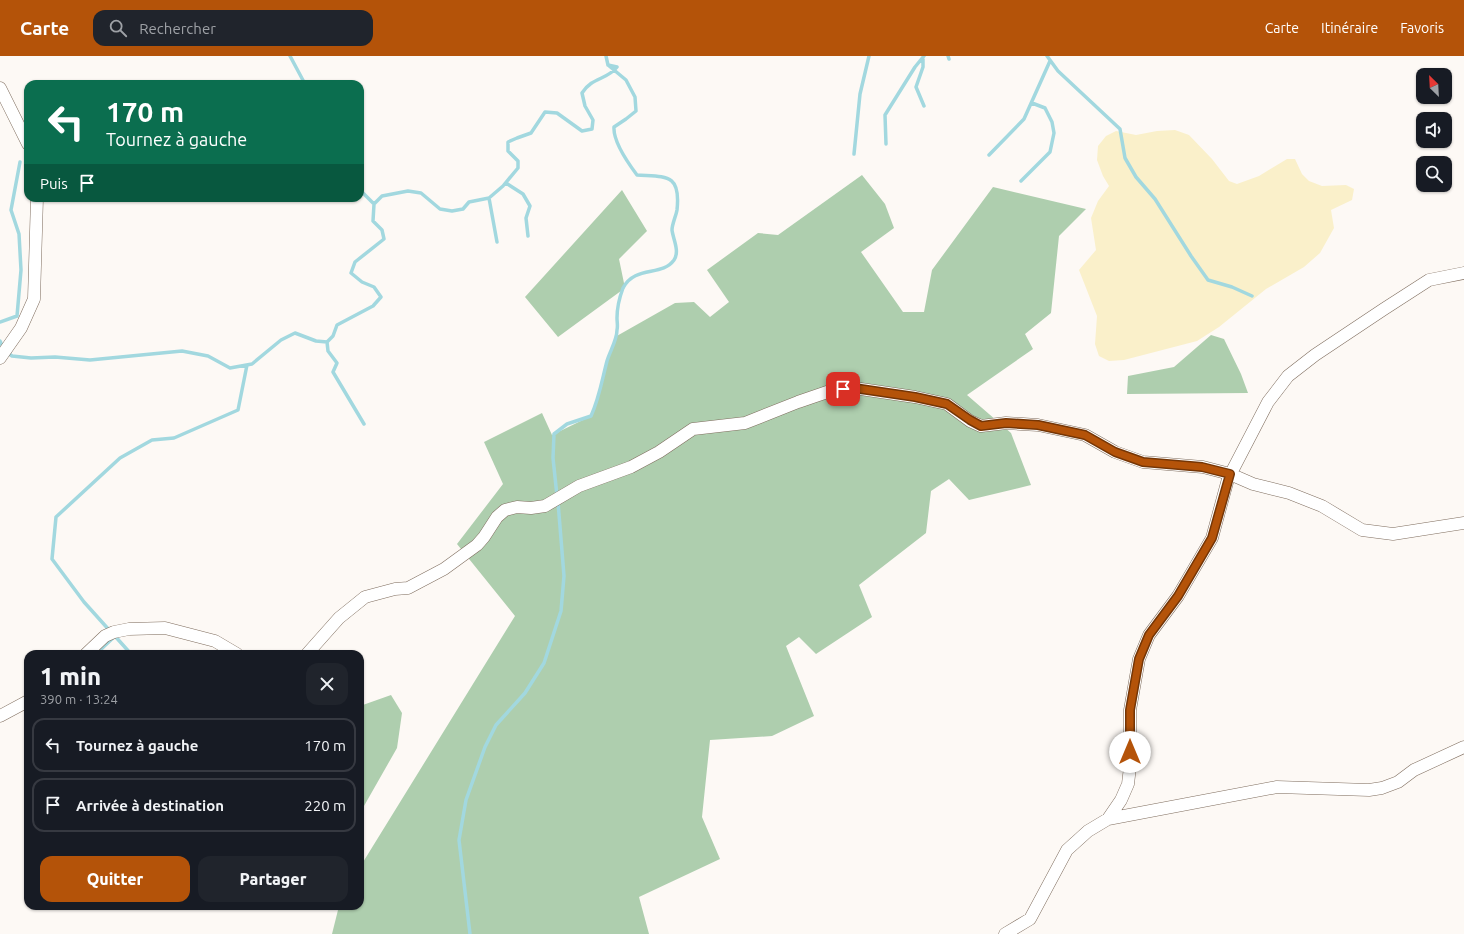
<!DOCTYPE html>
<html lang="fr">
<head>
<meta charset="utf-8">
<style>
  body { margin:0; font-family:Ubuntu,sans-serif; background:#20242c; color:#f1f3f6; height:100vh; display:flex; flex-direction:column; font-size:15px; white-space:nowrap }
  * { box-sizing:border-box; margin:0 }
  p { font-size:13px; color:#9ea1a6 }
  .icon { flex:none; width:22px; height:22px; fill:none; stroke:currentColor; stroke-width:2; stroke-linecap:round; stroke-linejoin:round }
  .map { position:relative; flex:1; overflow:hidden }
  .panel { position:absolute; left:24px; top:594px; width:340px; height:260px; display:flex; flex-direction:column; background:#171b24; border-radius:12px; box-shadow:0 1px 3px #0004 }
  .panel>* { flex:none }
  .top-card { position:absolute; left:24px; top:24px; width:340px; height:122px; border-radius:12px; box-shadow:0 1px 3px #0004; background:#0b6e4f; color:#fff; overflow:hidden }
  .needle { width:26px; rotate:336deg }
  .tools { position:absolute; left:1416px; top:12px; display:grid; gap:8px }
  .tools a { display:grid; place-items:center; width:36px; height:36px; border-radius:8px; background:#171b24; box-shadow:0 1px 3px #0004; font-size:20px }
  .pin { position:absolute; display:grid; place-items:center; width:34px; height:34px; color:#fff; margin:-17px; border-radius:8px; box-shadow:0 2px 6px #0006 }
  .me { position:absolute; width:44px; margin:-22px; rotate:0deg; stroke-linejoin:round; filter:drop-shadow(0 0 3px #0008) }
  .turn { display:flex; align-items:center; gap:14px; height:84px; padding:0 16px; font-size:18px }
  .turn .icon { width:52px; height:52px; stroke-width:2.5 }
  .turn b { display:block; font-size:28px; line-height:34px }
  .then { display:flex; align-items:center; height:38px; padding:0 16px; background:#0003; gap:8px; font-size:15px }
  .round { display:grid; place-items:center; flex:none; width:42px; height:42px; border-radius:12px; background:#20242c }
  .overview { display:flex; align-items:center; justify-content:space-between; height:68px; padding:0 16px }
  h1 { font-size:24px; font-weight:800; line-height:30px }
  .action { display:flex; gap:8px; margin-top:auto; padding:8px 16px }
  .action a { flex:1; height:46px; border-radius:12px; background:#b45309; color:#fff; font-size:16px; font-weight:800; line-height:46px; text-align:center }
  .action a+a { background:#20242c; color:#f1f3f6 }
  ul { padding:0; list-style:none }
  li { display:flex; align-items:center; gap:12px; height:54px; margin:0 8px 6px; padding:0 8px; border:2px solid #363941; border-radius:12px }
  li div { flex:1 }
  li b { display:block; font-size:15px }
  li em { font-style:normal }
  header { display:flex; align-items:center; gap:24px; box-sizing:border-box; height:56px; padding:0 20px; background:#b45309; color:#fff }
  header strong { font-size:19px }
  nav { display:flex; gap:22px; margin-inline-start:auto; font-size:14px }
  .search { width:280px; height:36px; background:#20242c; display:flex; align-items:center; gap:10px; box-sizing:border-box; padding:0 14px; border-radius:12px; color:#9ea1a6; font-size:15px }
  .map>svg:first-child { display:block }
</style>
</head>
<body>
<header>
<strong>Carte</strong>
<div class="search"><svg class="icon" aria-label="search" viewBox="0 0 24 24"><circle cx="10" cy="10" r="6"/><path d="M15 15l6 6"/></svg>Rechercher</div>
<nav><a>Carte</a><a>Itinéraire</a><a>Favoris</a></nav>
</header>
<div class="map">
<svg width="1464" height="878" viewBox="0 0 1464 878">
  <rect width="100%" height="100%" fill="#fdf9f5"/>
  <path fill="#aeceae" d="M862,119L885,148L894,172L861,196L903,256H924L932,214L993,131L1086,153L1059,180L1051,257L1025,278L1033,293L967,339L1011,377L1031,429L969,444L949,423L931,435L926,477L859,529L872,561L816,598L799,581L786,590L814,660L772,680L710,684L702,761L720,803L639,841L649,878H332L339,850H360V811L515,560L457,488L503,428L484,386L542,357L552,379L591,360L597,347L607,306L615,281L675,247L694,246L710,261L729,246L707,214L758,177L778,179Z
    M622,134L647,175L619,203L625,232L558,281L525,241Z
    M1211,279L1224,283L1241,318L1248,337L1127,338L1128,320L1174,311Z
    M391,639L402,657L397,692L360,757V650Z"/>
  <path fill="#faf0ca" d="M1175,74L1189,79L1212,103L1229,125L1237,128L1259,120L1287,103H1295L1302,118L1309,125L1322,130L1346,129L1354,133L1352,144L1331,154L1334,172L1320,197L1304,211L1266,233L1219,271L1197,285L1124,304L1109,305L1099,300L1095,288L1097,260L1079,214L1096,194L1091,162L1098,145L1109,130L1103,120L1097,104L1098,90L1106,80L1116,75L1136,79L1157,75Z"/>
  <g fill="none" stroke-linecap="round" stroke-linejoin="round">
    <path stroke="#a2d8df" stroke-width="3.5" d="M290,0L305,28
      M948,0L949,3
      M1047,0L1058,15L1120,73L1125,102L1136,121L1155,143L1191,200L1208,224L1232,231L1252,240
      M923,3V11L916,31L924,50
      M886,88L885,59L915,11L924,0
      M854,98L860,38L869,0
      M989,99L1024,63L1050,5
      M1021,125L1050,96L1054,77L1052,66L1045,52L1032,47
      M506,127L523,138L530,150L526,162L528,180
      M360,134L374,148
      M489,142L497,186
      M0,266L17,260L21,214L19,178L11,154L20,106
      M0,285L4,294L12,300L31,302L55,301L90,304L182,295L208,300L230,312L252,308L281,284L295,277L316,285L327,286L333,280L337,269L373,250L381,241L374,231L362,226L351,217L355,206L384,183L382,174L373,165L374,148L382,140L408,135L421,137L440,153L452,155L463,153L469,146L489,142L503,130L518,112V105L508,95V86L517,82L531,77L545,56L557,57L582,75L592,73L593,64L585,50L582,37C592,21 607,24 617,11L608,9L606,0
      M327,286L328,295L337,307L333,316L364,368
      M557,440L553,402L554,378L567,368L591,360C599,343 602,324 607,305C610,295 617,284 617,274C618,270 617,266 617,262C617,253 620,240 623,232C635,209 662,221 674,204C680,195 673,183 672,174C672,168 676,160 677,154C681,117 666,121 637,119C628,107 613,86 614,71L626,63L636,55L635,41L626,24L608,9
      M110,575L84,546L52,503L56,461L120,402L152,384L174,382L238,354L247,309
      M114,579L131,598
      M96,598L114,581
      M470,878L459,784L466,744L485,691L496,669L525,637L544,607L561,555L564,520L558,446"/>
    <defs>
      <path id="street" d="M0,32L28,88
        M0,302L21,272L34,243L37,142
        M86,598L105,580L114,576L129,573L165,572L215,585L237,598
        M307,598L339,562L365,541L395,533L408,532L444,513L477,489L484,481L497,461L505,454L517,451L531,452L545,450L579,430L631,411L659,396L693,373L745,367L798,346L833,334L854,332L915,341L947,348L970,365L981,370L1006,367L1038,369L1085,379L1115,396L1143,406L1203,411L1230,418L1253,428L1289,437L1322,450L1362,474L1393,478L1464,467
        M0,660L28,645
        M1108,763L1121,744L1128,728L1130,711V654L1139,603L1149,579L1178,540L1212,482L1228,423L1268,346L1288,320L1315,299L1384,253L1429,224L1464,217
        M1005,878L1030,863L1067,794L1088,775L1108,763L1277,731L1369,734L1382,732L1398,726L1414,714L1464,691"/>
    </defs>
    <use href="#street" stroke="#7f6d5e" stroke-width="13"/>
    <use href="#street" stroke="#fff" stroke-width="12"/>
  </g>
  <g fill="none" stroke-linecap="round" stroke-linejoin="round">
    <defs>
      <path id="route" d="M843,333L854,332L915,341L947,348L970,364L981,370L1006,367L1038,369L1085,379L1115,396L1143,406L1202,411L1230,418L1212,482L1178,540L1149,579L1139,603L1130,654V696"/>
    </defs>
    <use href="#route" stroke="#753606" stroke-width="10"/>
    <use href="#route" stroke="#b45309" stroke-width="7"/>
  </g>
</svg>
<div class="tools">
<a><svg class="needle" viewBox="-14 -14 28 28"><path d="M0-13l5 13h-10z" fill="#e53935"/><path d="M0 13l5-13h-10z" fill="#9ea1a6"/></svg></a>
<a><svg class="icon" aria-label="sound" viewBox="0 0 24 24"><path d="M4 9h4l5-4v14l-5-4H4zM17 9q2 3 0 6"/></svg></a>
<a><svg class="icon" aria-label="search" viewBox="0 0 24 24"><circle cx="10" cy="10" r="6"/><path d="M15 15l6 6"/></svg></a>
</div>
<div class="pin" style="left:843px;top:333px;background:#d93025"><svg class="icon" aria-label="arrive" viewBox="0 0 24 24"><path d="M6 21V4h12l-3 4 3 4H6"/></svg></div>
<svg class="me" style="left:1130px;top:696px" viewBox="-20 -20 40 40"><circle r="19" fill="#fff"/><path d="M0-13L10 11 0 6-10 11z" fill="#b45309"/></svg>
<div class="top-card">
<div class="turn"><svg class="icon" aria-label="left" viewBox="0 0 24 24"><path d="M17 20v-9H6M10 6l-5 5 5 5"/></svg><div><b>170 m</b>Tournez à gauche</div></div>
<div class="then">Puis<svg class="icon" aria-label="arrive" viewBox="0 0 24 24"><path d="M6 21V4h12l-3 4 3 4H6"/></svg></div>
</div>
<section class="panel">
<div class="overview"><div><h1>1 min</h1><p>390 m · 13:24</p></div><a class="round"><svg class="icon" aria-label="close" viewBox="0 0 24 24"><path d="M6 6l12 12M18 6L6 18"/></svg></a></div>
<ul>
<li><svg class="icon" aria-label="left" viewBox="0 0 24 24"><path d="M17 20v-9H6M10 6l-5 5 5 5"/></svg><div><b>Tournez à gauche</b></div><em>170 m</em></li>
<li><svg class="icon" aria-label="arrive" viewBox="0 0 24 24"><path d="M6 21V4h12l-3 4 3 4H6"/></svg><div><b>Arrivée à destination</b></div><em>220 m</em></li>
</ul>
<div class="action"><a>Quitter</a><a>Partager</a></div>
</section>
</div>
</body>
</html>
